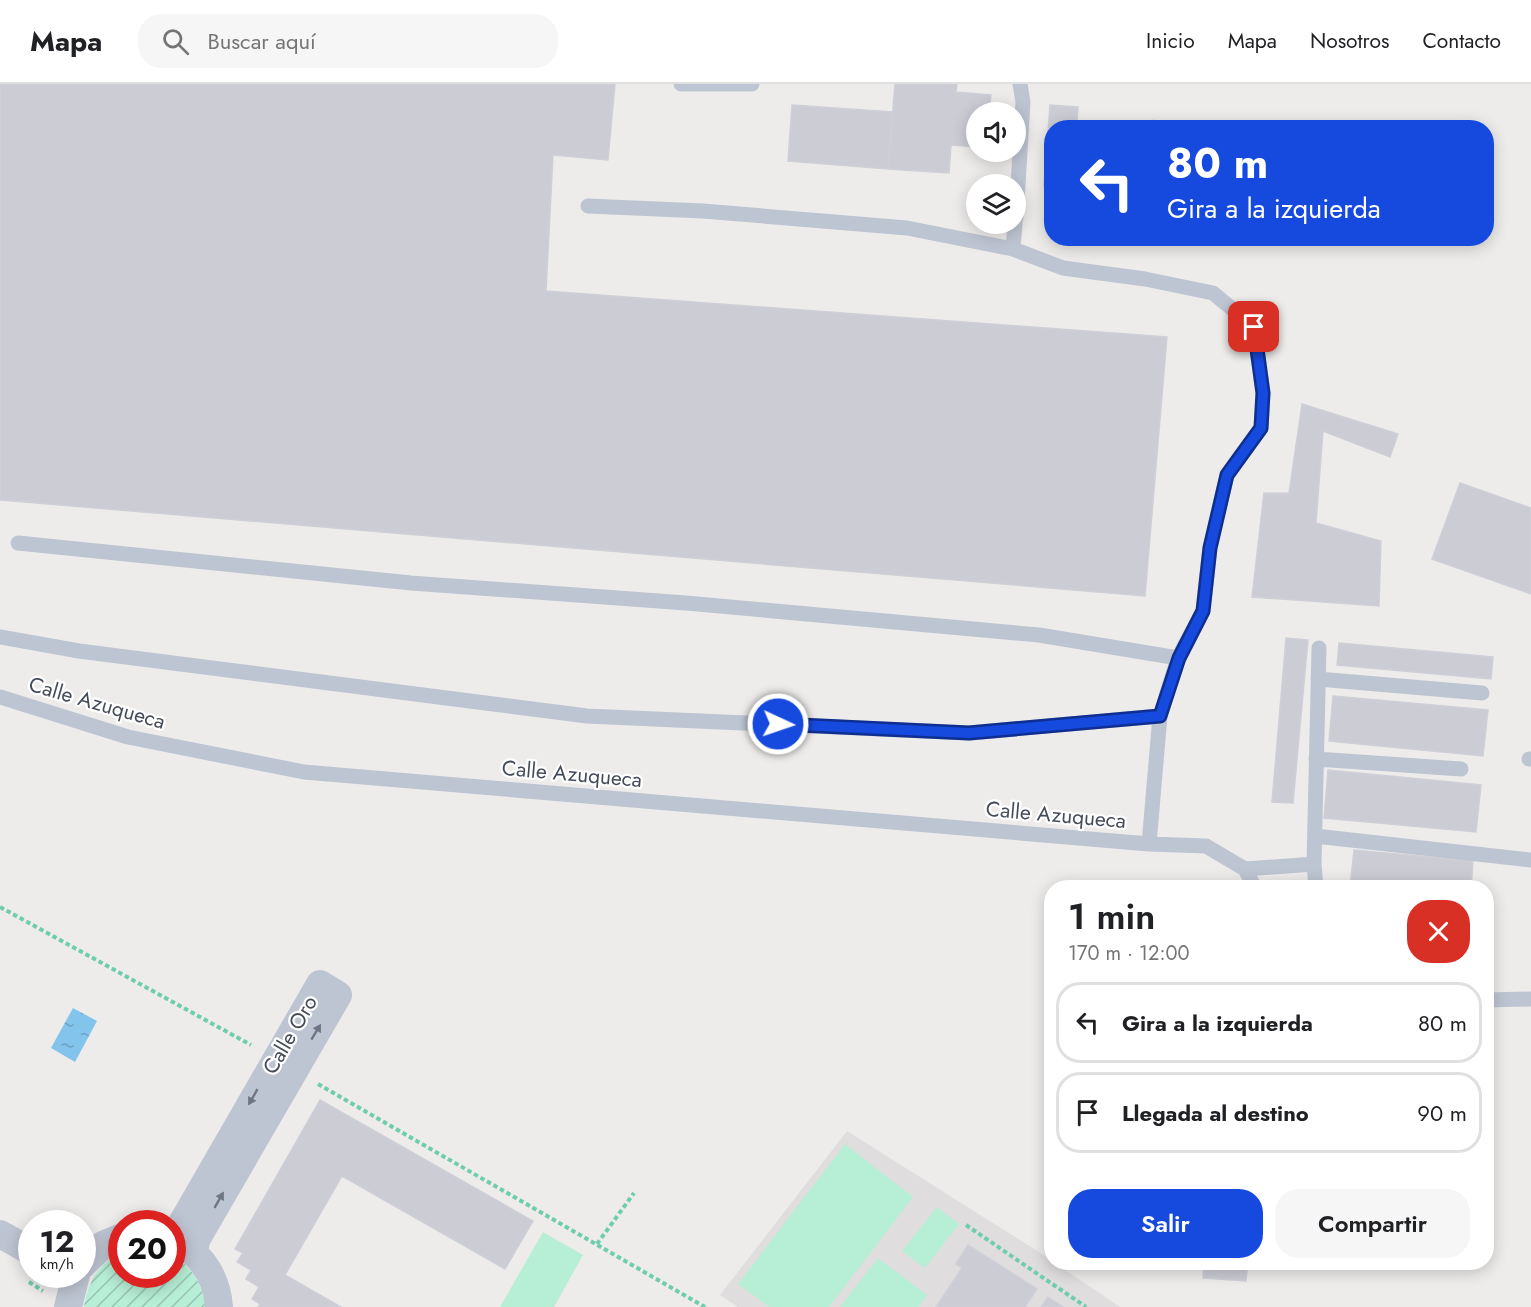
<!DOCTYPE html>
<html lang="es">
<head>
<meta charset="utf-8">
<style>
  body { margin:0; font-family:Jost,sans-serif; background:#f6f6f6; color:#202124; height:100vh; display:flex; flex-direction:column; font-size:22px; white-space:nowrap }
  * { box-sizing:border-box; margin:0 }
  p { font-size:20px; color:#757577 }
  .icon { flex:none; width:33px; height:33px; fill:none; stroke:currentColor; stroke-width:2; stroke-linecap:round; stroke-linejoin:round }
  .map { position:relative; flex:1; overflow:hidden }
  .panel { position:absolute; left:1044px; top:796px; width:450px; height:390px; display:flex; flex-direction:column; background:#fff; border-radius:24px; box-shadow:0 3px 15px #0003 }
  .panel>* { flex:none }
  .top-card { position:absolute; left:1044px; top:36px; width:450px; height:126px; border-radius:24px; box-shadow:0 3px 15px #0003; background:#1649de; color:#fff; overflow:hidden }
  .controls { position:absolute; left:966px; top:18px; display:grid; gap:12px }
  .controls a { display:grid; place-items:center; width:60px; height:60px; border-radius:50%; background:#fff; box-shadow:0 3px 15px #0003; font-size:30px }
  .speed { position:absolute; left:18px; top:1126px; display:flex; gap:12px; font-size:30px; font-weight:700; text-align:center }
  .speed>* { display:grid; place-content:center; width:78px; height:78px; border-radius:50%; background:#fff; box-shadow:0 3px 15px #0003; line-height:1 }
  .speed small { font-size:15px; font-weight:400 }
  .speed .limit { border:9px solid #d22; background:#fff; color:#111 }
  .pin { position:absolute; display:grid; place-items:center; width:51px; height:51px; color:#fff; margin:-26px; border-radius:12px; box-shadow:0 3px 9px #0006 }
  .me { position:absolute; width:66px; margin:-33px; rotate:93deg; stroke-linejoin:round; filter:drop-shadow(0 0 4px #0008) }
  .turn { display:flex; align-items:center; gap:21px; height:126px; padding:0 24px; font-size:27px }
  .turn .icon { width:78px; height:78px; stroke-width:2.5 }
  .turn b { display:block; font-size:42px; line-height:51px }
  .round { display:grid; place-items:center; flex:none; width:63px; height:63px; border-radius:24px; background:#f6f6f6 }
  .summary { display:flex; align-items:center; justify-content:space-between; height:102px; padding:0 24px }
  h1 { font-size:36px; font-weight:600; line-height:45px }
  .action { display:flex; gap:12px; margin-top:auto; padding:12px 24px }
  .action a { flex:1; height:69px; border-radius:24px; background:#1649de; color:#fff; font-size:24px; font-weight:600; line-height:69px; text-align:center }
  .action a+a { background:#f6f6f6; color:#202124 }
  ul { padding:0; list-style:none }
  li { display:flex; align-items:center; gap:18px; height:81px; margin:0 12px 9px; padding:0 12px; border:3px solid #e0e0e0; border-radius:24px }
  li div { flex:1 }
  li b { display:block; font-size:22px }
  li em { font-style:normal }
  header { display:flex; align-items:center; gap:36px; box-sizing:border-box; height:84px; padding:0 30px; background:#fff; border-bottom:2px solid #e0e0e0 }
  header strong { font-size:28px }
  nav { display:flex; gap:33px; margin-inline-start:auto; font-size:21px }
  .search { width:420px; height:54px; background:#f6f6f6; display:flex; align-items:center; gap:15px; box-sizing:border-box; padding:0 21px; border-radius:24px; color:#757577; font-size:22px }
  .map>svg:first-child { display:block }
</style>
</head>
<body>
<header>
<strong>Mapa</strong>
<div class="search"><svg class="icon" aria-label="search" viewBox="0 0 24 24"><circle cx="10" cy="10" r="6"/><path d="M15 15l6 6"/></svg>Buscar aquí</div>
<nav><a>Inicio</a><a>Mapa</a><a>Nosotros</a><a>Contacto</a></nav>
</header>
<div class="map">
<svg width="1531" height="1223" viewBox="0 0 1531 1223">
  <defs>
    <pattern id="garden-furrows" width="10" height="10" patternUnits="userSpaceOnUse" patternTransform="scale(1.5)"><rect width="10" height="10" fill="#b7eed6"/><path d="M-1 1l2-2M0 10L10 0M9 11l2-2" fill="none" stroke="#96c3b1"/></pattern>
    <pattern id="water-ripples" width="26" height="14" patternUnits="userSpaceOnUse" patternTransform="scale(1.5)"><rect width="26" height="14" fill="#83c4ec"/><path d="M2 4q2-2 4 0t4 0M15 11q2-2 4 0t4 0" fill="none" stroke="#6da1c2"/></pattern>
  </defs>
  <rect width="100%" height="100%" fill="#eeeceb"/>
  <path fill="#dfdddd" d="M847,1047L1042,1170L1052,1179H1055L1120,1223H738L720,1211Z"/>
  <path fill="#b7eed6" d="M845,1060L913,1113L829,1223H769L738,1200Z
    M937,1123L959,1140L925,1184L902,1167Z
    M543,1148L583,1171L554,1223H500Z
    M878,1174L927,1211L918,1223H840Z"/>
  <path fill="url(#garden-furrows)" d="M121,1170L122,1191H172L174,1171C194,1186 201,1199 206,1223H84C87,1201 99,1177 121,1170Z"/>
  <path fill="url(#water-ripples)" d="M73,924L97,937L75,978L51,964Z"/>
  <path fill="#cbccd4" stroke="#cfd0d7" stroke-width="1.5" d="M0,0H615L608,76L553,71L546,207L1167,253L1145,512L0,416Z
    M895,0H957L956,8L991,11L989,28H976V63L951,61L949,89L888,85Z
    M792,21L893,28L888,85L788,77Z
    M1050,21L1078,23L1077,39L1105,41V44H1052V103L1044,102Z
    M1154,36L1163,44H1147Z
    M1302,320L1398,350L1390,373L1323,347L1316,439L1381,457L1379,522L1252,513L1264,409H1289Z
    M1460,399L1531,424V510L1432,475Z
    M1286,554L1308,556L1293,719L1272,718Z
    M1339,559L1493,573L1491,595L1337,581Z
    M1333,612L1488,626L1483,672L1329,657Z
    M1328,686L1481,701L1476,748L1324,734Z
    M1354,766L1473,777L1471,804H1350Z
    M320,1016L533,1137L505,1185L342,1092L285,1191L341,1223H258L260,1220L252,1215L259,1203L246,1195L251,1186L237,1178L243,1169L235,1165Z
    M968,1161L1037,1205L1025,1223H936L962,1184L956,1180Z
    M1204,1179H1248L1246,1197L1203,1194Z
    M1048,1213L1063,1223H1041Z"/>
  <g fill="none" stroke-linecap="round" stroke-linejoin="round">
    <path stroke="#6fcdaf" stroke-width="4" stroke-dasharray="4.5 3" stroke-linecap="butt" d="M0,823L251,961
      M318,1000L705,1223
      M966,1141L1086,1223
      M597,1160L634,1109
      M29,1198L43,1207"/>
    <path stroke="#bec5d2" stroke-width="15" d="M681,0H752
      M588,122L703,127L907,144L1013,165
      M1016,134L1023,18L1020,0
      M1015,140L1013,165L1063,184L1145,195L1213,209L1254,243L1263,309L1261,344L1227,391L1210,463L1203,527L1178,574L1160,632L1149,760
      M18,459L411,499L686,519L1039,551L1178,574
      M0,553L79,567L587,632L969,649L1160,632
      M1318,595L1482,609
      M0,613L128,653L304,688L1149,760L1206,762L1245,785L1255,804
      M1316,675L1461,685
      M1529,675H1531
      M1315,752L1531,776
      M1245,785L1314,780
      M1316,804L1314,780L1319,564
      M1486,916L1531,915"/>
    <path stroke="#bec5d2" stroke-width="28" d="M0,1150L32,1168
      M172,1151L178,1146L320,900L338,911L196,1156L194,1169
      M180,1159C204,1173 217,1196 219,1223
      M82,1181L103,1161L122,1153
      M68,1223L76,1191"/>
  </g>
  <defs><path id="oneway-solid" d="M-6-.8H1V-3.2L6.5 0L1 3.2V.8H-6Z" transform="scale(1.5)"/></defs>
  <g fill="#6f7683">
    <use href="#oneway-solid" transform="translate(316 948) rotate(-59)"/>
    <use href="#oneway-solid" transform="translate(253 1013) rotate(120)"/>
    <use href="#oneway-solid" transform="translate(219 1116) rotate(-60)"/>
  </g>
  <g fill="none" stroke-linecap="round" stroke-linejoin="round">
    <defs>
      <path id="route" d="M778,640L969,649L1160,632L1179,574L1203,527L1210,464L1227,391L1261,344L1263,309L1254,243"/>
    </defs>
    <use href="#route" stroke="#0e2f90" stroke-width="15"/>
    <use href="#route" stroke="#1649de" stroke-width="10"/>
  </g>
  <g text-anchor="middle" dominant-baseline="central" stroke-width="4.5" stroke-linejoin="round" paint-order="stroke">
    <g font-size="21" fill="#444b59" stroke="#fff">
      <text transform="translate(97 619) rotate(16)">Calle Azuqueca</text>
      <text transform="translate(572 690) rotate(5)">Calle Azuqueca</text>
      <text transform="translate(1056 731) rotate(5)">Calle Azuqueca</text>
      <text transform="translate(290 951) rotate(-60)">Calle Oro</text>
    </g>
  </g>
</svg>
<div class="controls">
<a><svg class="icon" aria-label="sound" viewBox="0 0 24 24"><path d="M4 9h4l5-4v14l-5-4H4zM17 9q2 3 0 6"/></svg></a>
<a><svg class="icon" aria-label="layers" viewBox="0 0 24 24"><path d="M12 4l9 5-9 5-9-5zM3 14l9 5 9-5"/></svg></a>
</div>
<div class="speed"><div>12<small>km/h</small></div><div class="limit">20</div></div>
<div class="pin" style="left:1254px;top:243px;background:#d93025"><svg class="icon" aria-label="arrive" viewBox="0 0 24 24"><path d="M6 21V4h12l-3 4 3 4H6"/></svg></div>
<svg class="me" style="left:778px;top:640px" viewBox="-20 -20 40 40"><circle r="17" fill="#1649de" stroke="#fff" stroke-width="3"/><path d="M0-11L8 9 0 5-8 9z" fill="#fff"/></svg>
<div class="top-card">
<div class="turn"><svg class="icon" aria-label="left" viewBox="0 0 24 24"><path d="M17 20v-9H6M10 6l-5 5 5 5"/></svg><div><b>80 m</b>Gira a la izquierda</div></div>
</div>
<section class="panel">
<div class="summary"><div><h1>1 min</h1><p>170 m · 12:00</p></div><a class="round" style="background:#d93025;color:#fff"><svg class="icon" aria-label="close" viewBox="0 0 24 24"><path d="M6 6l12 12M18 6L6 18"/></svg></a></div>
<ul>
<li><svg class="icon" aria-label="left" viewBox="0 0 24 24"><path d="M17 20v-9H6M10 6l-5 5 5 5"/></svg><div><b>Gira a la izquierda</b></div><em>80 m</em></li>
<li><svg class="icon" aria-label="arrive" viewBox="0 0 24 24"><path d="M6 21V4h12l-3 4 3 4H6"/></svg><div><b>Llegada al destino</b></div><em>90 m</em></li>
</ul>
<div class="action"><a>Salir</a><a>Compartir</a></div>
</section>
</div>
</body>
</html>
